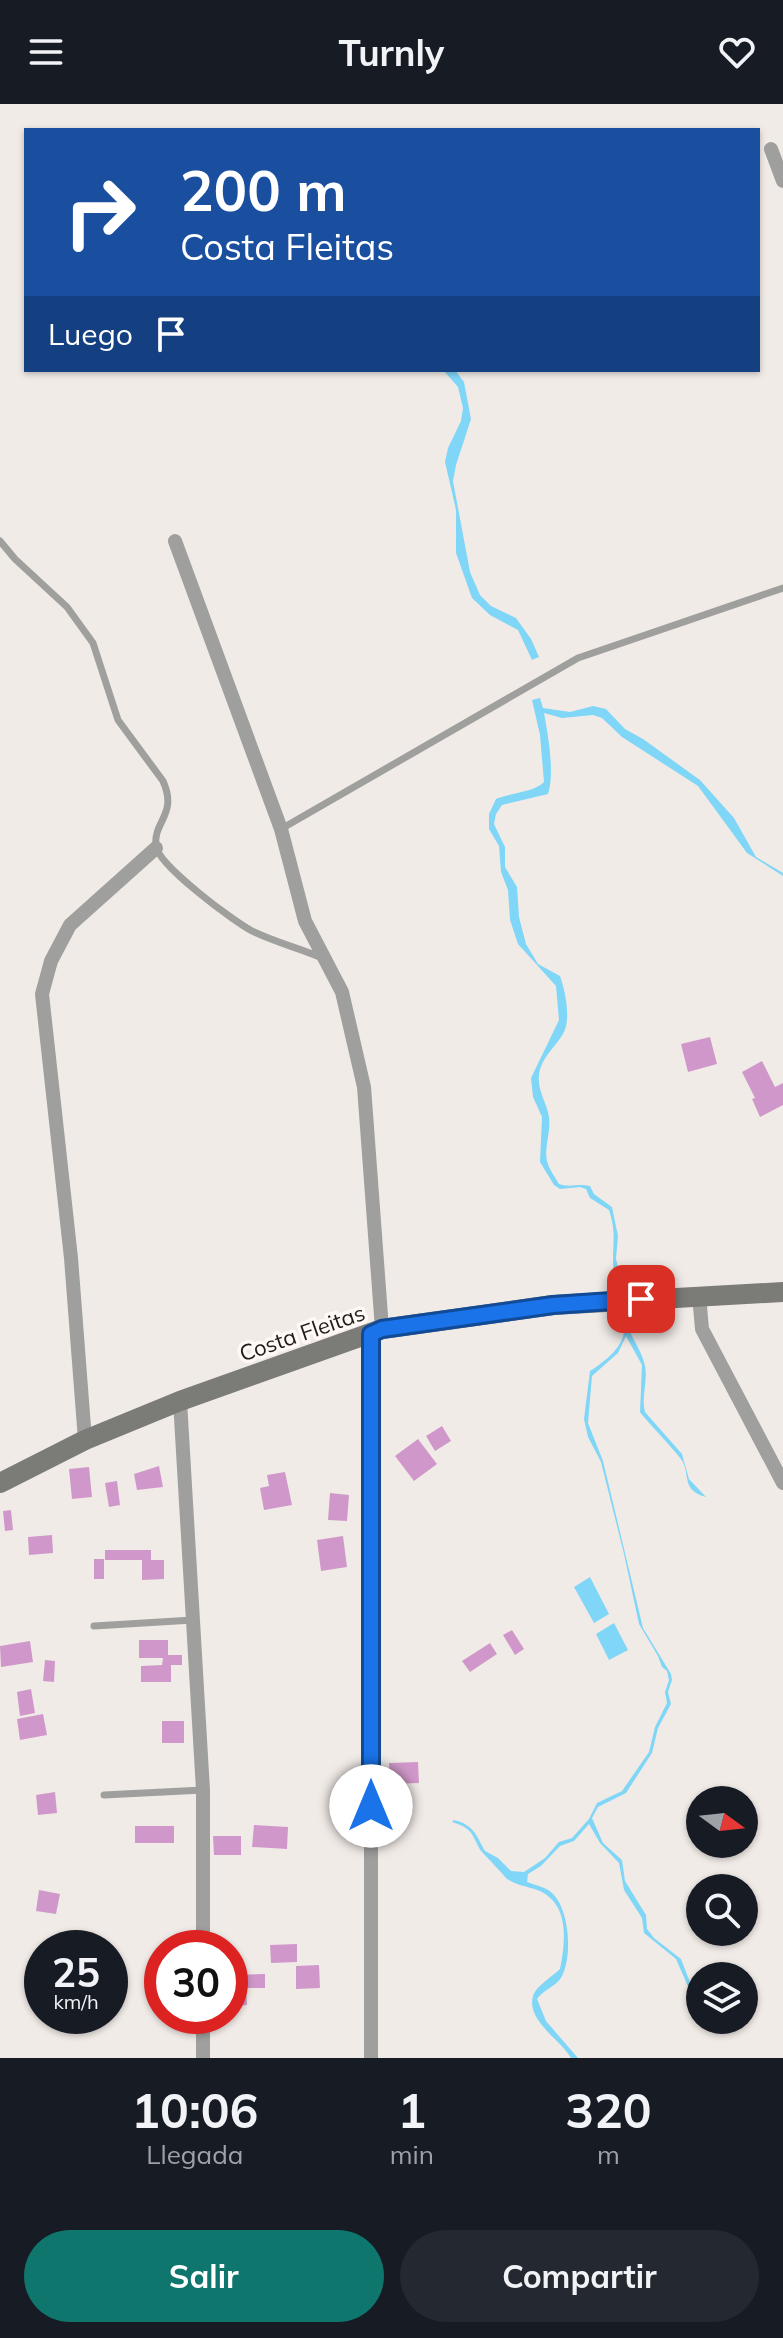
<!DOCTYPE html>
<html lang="es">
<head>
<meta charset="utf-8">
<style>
  body { margin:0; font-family:Mulish,sans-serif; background:#242831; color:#f1f3f6; height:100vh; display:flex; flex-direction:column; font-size:30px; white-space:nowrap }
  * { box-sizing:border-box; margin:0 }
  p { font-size:26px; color:#9ea1a6 }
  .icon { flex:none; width:44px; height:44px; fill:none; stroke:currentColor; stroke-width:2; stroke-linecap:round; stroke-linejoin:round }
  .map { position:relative; height:1954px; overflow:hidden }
  .drawer { display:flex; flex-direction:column; background:#171b24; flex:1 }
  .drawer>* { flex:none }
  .top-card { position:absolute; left:24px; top:24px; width:736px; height:244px; border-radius:0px; box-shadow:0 2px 6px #0004; background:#1a4fa0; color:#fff; overflow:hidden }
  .needle { width:52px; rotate:105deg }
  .tools { position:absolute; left:686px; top:1682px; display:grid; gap:16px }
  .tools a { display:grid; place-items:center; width:72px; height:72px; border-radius:50%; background:#171b24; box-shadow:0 2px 6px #0004; font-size:40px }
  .speed { position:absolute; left:24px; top:1826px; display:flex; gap:16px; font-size:40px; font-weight:700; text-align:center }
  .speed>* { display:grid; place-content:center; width:104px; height:104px; border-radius:50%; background:#171b24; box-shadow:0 2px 6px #0004; line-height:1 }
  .speed small { font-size:20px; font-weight:400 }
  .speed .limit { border:12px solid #d22; background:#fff; color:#111 }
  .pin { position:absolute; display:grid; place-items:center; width:68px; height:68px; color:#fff; margin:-34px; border-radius:16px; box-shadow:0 4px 12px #0006 }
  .me { position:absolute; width:88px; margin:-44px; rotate:0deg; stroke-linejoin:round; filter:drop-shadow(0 0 6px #0008) }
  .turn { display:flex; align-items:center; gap:28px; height:168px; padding:0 24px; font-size:36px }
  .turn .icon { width:104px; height:104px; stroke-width:2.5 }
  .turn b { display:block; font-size:56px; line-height:68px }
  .then { display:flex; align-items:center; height:76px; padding:0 24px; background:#0003; gap:16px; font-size:30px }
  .eta { display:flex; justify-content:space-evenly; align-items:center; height:136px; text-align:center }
  .eta b { font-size:48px; font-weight:700; line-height:56px }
  .cta { display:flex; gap:16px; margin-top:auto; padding:16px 24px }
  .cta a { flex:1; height:92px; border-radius:48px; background:#0f766e; color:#fff; font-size:32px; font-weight:700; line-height:92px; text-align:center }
  .cta a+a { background:#242831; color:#f1f3f6 }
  header { display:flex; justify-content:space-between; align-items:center; height:104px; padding:0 24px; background:#171b24; font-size:36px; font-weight:700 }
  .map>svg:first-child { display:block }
</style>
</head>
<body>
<header><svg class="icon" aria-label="menu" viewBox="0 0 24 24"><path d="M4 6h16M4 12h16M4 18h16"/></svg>Turnly<svg class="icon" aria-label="heart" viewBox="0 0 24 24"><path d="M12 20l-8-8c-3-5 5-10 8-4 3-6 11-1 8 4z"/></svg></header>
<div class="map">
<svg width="783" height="1954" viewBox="0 0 783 1954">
  <rect width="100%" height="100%" fill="#f1ebe7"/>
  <path fill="#80d6f7" d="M443,266H455L464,278L471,315L456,361L453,377L470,468L480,491L491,502L516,514L531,535L539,553L532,556L518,526L490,511L472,494L456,449V406L445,358L448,344L461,317L463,304L458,283Z
    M540,594L543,604L570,608L593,602L606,605L625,625L643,635L700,676L734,714L756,753L783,769V772L747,749L698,682L622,633L602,614L593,611L562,614L544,609C548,631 555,669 548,690L502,701L496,710L494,720L505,743V763L517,783L519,813L526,840L538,860L560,872C565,886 571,914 564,928C557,942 541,953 539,971C537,986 547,999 549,1013C551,1028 544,1044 547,1057C549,1065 555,1073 559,1080C570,1084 579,1079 590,1082L594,1090L612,1103L618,1132L616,1155L623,1182L616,1183C617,1173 613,1167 613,1158C613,1137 616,1127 609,1106L590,1094L586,1085L580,1083L560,1085L554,1081L540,1058L542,1013L533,993L531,974L559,916L556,882L518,840L510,816L508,786L501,768L499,742L489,725V710L496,695C510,689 535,688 544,678L540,631L532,596Z
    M619,1206H625C625,1228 641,1242 645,1262C648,1277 641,1293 645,1308L682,1350L689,1375L706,1393C682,1386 690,1374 683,1358C677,1348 649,1320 640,1308L642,1261L626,1232L618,1249L592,1272L588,1319L603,1357L643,1524L671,1570L672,1576L668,1588L671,1600L658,1624L652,1649L626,1689L598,1703L592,1714L603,1739L622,1756L625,1777L646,1811L647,1825L654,1834L681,1855L693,1886L700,1894V1901L693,1894L676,1855L644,1829L642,1814L624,1786L619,1759L600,1739L589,1720L574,1737L560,1742L541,1762L528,1770L527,1778C535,1781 545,1783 551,1788C570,1804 573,1853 561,1874C555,1883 543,1886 537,1895L546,1917L578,1954H571C561,1936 526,1917 533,1892C536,1882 553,1872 560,1865C564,1846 567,1821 558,1804C544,1779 522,1787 506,1774C504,1771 483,1749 481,1747C471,1730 474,1725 452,1718L454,1716C474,1721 476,1731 485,1747L498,1754L511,1767L524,1768L545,1754L559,1738L572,1734L589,1715L597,1699L622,1687L649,1648L655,1623L667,1599L665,1588L669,1576L667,1567L662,1563L658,1552L639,1520L624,1450L601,1358L588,1333L584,1315L590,1267C603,1259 624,1243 624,1226C624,1220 620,1212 619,1206Z
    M590,1473L609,1510L594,1519L574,1483Z
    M614,1519L628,1546L609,1556L596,1530Z"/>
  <path fill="#d098ca" d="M710,933L717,960L688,968L681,940Z
    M762,957L775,983L783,979V1001L760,1013L752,995L755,994L742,968Z
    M442,1322L451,1337L435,1347L426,1332Z
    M418,1335L437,1360L414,1377L395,1352Z
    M159,1362L163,1383L137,1386L134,1370Z
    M89,1363L92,1393L72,1395L69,1365Z
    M285,1368L292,1401L264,1406L260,1384L269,1382L267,1371Z
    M117,1377L120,1401L109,1403L105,1379Z
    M330,1389L349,1391L347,1417L328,1416Z
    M11,1406L13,1426L5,1427L3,1407Z
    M52,1431L53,1449L29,1451L28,1433Z
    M343,1432L347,1463L321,1467L317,1436Z
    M105,1446H151V1456H164V1475L142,1476V1456H105Z
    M94,1455H104V1475H94Z
    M512,1526L524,1545L515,1551L503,1531Z
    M139,1536H168V1551H182V1561H171V1578H141V1562L162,1561L163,1554H139Z
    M30,1537L33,1558L1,1563L0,1542Z
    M490,1539L497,1550L470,1568L462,1557Z
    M45,1556L55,1557L54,1578L43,1577Z
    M31,1585L35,1609L20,1612L17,1588Z
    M43,1610L47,1631L20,1636L17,1615Z
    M162,1617H184V1639H162Z
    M418,1658L419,1679L390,1680L389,1659Z
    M55,1688L57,1709L38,1711L36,1691Z
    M254,1721L288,1723L287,1745L252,1743Z
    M135,1722H174V1739H135Z
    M213,1732H241V1751H214Z
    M39,1786L60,1790L56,1810L36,1807Z
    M297,1840V1858L271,1859L270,1841Z
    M319,1861L320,1884L296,1885V1862Z
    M265,1870V1884H246L247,1901L235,1902L234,1871Z"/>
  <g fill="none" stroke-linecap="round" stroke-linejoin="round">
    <path stroke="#9f9f9d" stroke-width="7" d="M0,437L15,455L67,503L93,539L118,616L163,677C178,711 153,717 156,742C158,761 233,817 252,827C274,838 299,844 322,854
      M281,725L578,554L783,484
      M94,1522L193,1516
      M104,1691L203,1686"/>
    <path stroke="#9f9f9d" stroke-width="14" d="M771,45L783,77
      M175,437L281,725L305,817L342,888L364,983L382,1225
      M699,1191L702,1225L783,1379
      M371,1230V1954
      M180,1297L203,1686V1844
      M85,1336L71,1154L42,890L51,857L70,821L156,744
      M203,1954V1912"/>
    <path stroke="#7b7b77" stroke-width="20" d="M0,1379L85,1336L180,1297L382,1225L553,1201L783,1188"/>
  </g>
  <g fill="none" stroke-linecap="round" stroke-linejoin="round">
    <defs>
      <path id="route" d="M371,1702V1230L382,1225L553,1201L641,1195"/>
    </defs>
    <use href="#route" stroke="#114b97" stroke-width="20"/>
    <use href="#route" stroke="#1a73e8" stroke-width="14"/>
  </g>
  <g text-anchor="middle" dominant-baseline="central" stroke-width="7" stroke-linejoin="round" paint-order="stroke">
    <g font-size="22" fill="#1f1d1c" stroke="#fff8f4">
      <text transform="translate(302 1229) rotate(-19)">Costa Fleitas</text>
    </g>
  </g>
</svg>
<div class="tools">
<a><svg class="needle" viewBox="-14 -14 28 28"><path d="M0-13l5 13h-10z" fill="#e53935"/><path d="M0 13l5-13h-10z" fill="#9ea1a6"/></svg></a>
<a><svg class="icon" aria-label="search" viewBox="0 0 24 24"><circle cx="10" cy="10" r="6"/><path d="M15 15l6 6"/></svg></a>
<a><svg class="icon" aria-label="layers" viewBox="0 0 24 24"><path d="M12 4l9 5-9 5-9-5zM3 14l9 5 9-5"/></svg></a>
</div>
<div class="speed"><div>25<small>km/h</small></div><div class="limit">30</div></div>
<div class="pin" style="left:641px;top:1195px;background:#d93025"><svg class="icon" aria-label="arrive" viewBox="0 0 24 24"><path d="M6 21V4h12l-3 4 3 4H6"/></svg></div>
<svg class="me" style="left:371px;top:1702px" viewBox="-20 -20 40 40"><circle r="19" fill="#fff"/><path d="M0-13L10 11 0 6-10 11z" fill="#1a73e8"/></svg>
<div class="top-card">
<div class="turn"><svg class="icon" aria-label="right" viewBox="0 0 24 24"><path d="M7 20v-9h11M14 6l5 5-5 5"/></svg><div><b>200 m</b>Costa Fleitas</div></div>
<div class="then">Luego<svg class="icon" aria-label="arrive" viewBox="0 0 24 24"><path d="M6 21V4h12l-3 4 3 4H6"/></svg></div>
</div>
</div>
<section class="drawer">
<div class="eta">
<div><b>10:06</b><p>Llegada</p></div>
<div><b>1</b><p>min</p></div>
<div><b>320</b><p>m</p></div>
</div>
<div class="cta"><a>Salir</a><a>Compartir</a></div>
</section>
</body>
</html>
